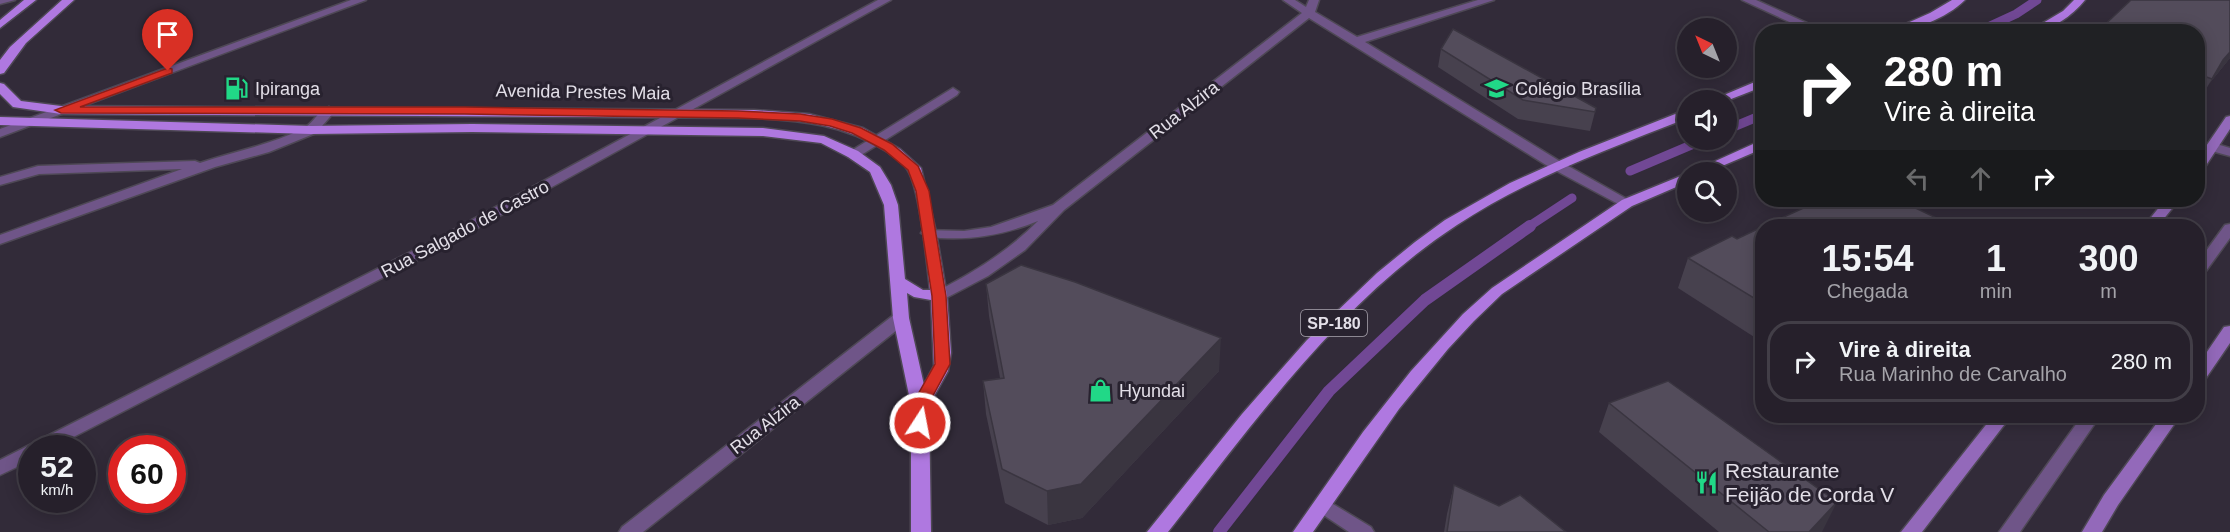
<!DOCTYPE html>
<html lang="pt">
<head>
<meta charset="utf-8">
<style>
  body { margin:0; font-family:Arial,sans-serif; background:#2e2833; color:#f1f3f6; height:100vh; display:flex; flex-direction:column; font-size:22px; white-space:nowrap }
  * { box-sizing:border-box; margin:0 }
  p { font-size:20px; color:#a4a3a9 }
  .icon { flex:none; width:33px; height:33px; fill:none; stroke:currentColor; stroke-width:2; stroke-linecap:round; stroke-linejoin:round }
  .map { position:relative; flex:1; overflow:hidden }
  .panel { position:absolute; left:1755px; top:219px; width:450px; height:204px; display:flex; flex-direction:column; background:#26202b; border-radius:24px; box-shadow:0 3px 15px #0003,0 0 0 2px #423e47 }
  .panel>* { flex:none }
  .guide { position:absolute; left:1755px; top:24px; width:450px; height:183px; border-radius:24px; box-shadow:0 3px 15px #0003,0 0 0 2px #423e47; background:#202124; color:#fff; overflow:hidden }
  .needle { width:39px; rotate:317deg }
  .fabs { position:absolute; left:1677px; top:18px; display:grid; gap:12px }
  .fabs a { display:grid; place-items:center; width:60px; height:60px; border-radius:50%; background:#26202b; box-shadow:0 3px 15px #0003,0 0 0 2px #423e47; font-size:30px }
  .speed { position:absolute; left:18px; top:435px; display:flex; gap:12px; font-size:30px; font-weight:700; text-align:center }
  .speed>* { display:grid; place-content:center; width:78px; height:78px; border-radius:50%; background:#26202b; box-shadow:0 3px 15px #0003,0 0 0 2px #423e47; line-height:1 }
  .speed small { font-size:15px; font-weight:400 }
  .speed .limit { border:9px solid #d22; background:#fff; color:#111 }
  .pin { position:absolute; display:grid; place-items:center; width:51px; height:51px; color:#fff; margin:-62px -26px; border-radius:50% 50% 50% 0; rotate:-45deg; box-shadow:0 0 6px #0007 }
  .pin .icon { rotate:45deg }
  .me { position:absolute; width:66px; margin:-33px; rotate:11deg; stroke-linejoin:round; filter:drop-shadow(0 0 4px #0008) }
  .turn { display:flex; align-items:center; gap:21px; height:126px; padding:0 30px; font-size:27px }
  .turn .icon { width:78px; height:78px; stroke-width:2.5 }
  .turn b { display:block; font-size:42px; line-height:51px }
  .lanes { display:flex; align-items:center; height:57px; padding:0 30px; background:#0003; justify-content:center; gap:30px; direction:ltr }
  .lanes .off { opacity:.35 }
  .eta { display:flex; justify-content:space-evenly; align-items:center; height:102px; text-align:center }
  .eta b { font-size:36px; font-weight:600; line-height:42px }
  ul { padding:0; list-style:none }
  li { display:flex; align-items:center; gap:18px; height:81px; margin:0 12px 9px; padding:0 18px; border:3px solid #423e47; border-radius:24px }
  li div { flex:1 }
  li b { display:block; font-size:22px }
  li em { font-style:normal }
  .map>svg:first-child { display:block }
</style>
</head>
<body>
<div class="map">
<svg width="2230" height="532" viewBox="0 0 2230 532">
  <rect width="100%" height="100%" fill="#322b39"/>
  <g fill="none" stroke-linecap="round" stroke-linejoin="round">
    <path stroke="#714895" stroke-width="9" d="M1977,32L2016,14L2037,0
      M1726,130L1762,115
      M1630,171L1703,140
      M1528,227L1572,198"/>
    <path stroke="#714895" stroke-width="12" d="M1219,532L1329,391L1425,300L1530,226"/>
    <defs>
      <path id="lane" d="M0,0H15L0,4Z
        M953,88L959,92L957,95L858,157H848L846,154Z
        M329,107L335,111L316,133L269,152L215,167L0,244V235L182,169L39,174L0,185V177L38,166L195,161L200,163C235,151 271,145 304,128C314,123 318,110 329,107Z
        M2230,224V238L2203,275L2198,276V262L2225,225Z
        M2082,416H2100L2020,532H1999Z
        M1323,498L1371,527L1374,532H1349L1316,510L1314,505L1316,500Z"/>
      <path id="street" d="M351,0H366L0,137V129Z
        M878,0H891L452,242L52,448H32V460L0,475V460L442,236Z
        M1283,0H1295L1306,7L1309,0H1319L1315,12L1357,37L1478,0H1494L1365,42L1561,162L1634,203L1632,206H1622L1551,168L1309,18L1064,210L1025,250L988,276L944,299H934L931,296L934,293C974,272 1006,253 1038,221C1001,236 968,241 928,237L921,233L923,230L964,231L991,227L1053,205L1302,13Z
        M1742,0H1756L1827,32H1811Z
        M2213,143L2230,148V156L2208,150L2206,147Z
        M901,313L909,318L907,322L643,532H619L622,527L895,314Z"/>
      <path id="secondary" d="M2230,116V129L2203,170L2198,171V158L2226,117Z
        M2165,200H2179L2158,226H2144Z
        M2230,326V343L2204,381L2198,383V365L2224,327Z
        M1993,416H2011L1922,532H1901Z
        M2162,416H2180L2118,505L2102,532H2082L2104,495Z"/>
      <path id="primary" d="M24,0H36L0,28V20Z
        M62,0H74L26,43L4,73L0,74V60L10,47Z
        M1952,0H1965C1947,18 1912,32 1887,32L1930,13Z
        M2074,0H2085C2071,17 2050,32 2028,32L2063,11Z
        M1762,79V87L1726,101L1712,100Z
        M0,83L4,84L21,101L61,106L754,110L809,114L863,128L900,149L921,168L936,232L947,296L951,353L948,371L929,405L931,532H911V405L893,318L884,205L870,172L848,157L821,143L763,136L472,132L311,134L0,125V117L311,126L472,124L763,128L824,136L858,151L880,167L891,185L898,205L905,279L923,290H930C927,264 920,188 907,169C903,162 893,156 886,151C845,125 802,120 754,118L61,114L13,107L0,94ZM907,293L914,297L931,300L934,366L924,385L909,318Z
        M1688,109V118C1609,149 1528,178 1457,225C1339,302 1254,423 1168,532H1147L1242,414L1307,340L1377,273L1415,242L1445,220L1510,183L1579,152Z
        M1762,140V149L1708,172H1691Z
        M1688,173V182L1632,206L1502,294L1474,321L1448,349L1399,409L1313,532H1293L1363,432L1411,371L1463,314L1492,288L1622,200Z"/>
    </defs>
    <use href="#lane" stroke="#4e4855" stroke-width="3"/>
    <use href="#street" stroke="#4e4855" stroke-width="3"/>
    <use href="#secondary" stroke="#4e4855" stroke-width="3"/>
    <use href="#primary" stroke="#4e4855" stroke-width="3"/>
    <use href="#lane" fill="#6f5588" fill-rule="evenodd"/>
    <use href="#street" fill="#6f5588" fill-rule="evenodd"/>
    <use href="#secondary" fill="#9369ba" fill-rule="evenodd"/>
    <use href="#primary" fill="#af78e0" fill-rule="evenodd"/>
  </g>
  <path fill="#47414e" d="M2230,0V58L2209,84L2198,103V32Z
    M1441,49L1596,108L1590,131L1518,119L1438,67Z
    M1762,227V342L1678,288L1688,258L1737,239Z
    M986,284L1219,371L1082,518L1048,525L1005,503L986,414L983,381L1000,378L989,316Z
    M1609,403L1822,532H1719L1599,432Z
    M1454,485L1499,506L1566,532H1444L1447,514Z"/>
  <path fill="#3a3540" d="M2230,52V58L2209,84L2223,60Z
    M1221,338L1219,371L1082,518L1048,525L1047,491Z
    M1837,502L1822,532H1809Z"/>
  <path fill="#534c5b" stroke="#3a3540" stroke-width="1.5" d="M2131,0H2230V52L2223,60L2212,79L2198,74V32H2097Z
    M1453,29L1596,108L1595,112L1523,100L1441,49Z
    M1821,200H1899L1953,226H1764Z
    M1762,227V303L1688,258L1732,236L1737,239Z
    M1021,265L1075,282L1221,338L1081,484L1047,491L1002,469L983,381L1004,378L986,284Z
    M1668,381L1837,502L1809,532H1769L1609,403Z
    M1454,485L1499,506L1520,495L1566,532H1447Z"/>
  <path fill="#d93025" stroke="#8d1f18" stroke-width="1.5" d="M168,68L172,69V73L80,107H465L738,111L800,114L832,119L861,128L892,144L918,166L929,191L946,296L950,364L928,405V423L925,427H914L912,423V405L935,364L932,296L916,191L908,170L884,150L852,133L830,126L800,121L738,118L465,114L61,113L55,110Z"/>
  <defs>
    <symbol id="fuel-bare" viewBox="-9 -9 18 18"><path d="M-5.5-6h7V0h2V4h1.3V-2.5L3-4.5l.8-.8L6-3V5H2.5V1h-1V6h-7ZM-4.2-4.7v3.2H.2V-4.7Z" fill="#21d887" stroke="#28222f" stroke-width="2.5" paint-order="stroke"/></symbol>
    <symbol id="school-bare" viewBox="-9 -9 18 18"><path d="M0-5L7-2L0 1L-7-2ZM-4 1L0 2.5L4 1V4Q0 6-4 4Z" fill="#21d887" stroke="#28222f" stroke-width="2.5" paint-order="stroke"/></symbol>
    <symbol id="shop-bare" viewBox="-9 -9 18 18"><path d="M-5-2.5h2.3a2.7 3.5 0 0 1 5.4 0H5L5.5 6h-11ZM-1.5-2.5h3a1.5 2.3 0 0 0-3 0Z" fill="#21d887" stroke="#28222f" stroke-width="2.5" paint-order="stroke"/></symbol>
    <symbol id="restaurant-bare" viewBox="-9 -9 18 18"><path d="M-5-6h1v4h1v-4h1v4h1v-4h1v5L-1.5 .5V6h-2V.5L-5-1ZM5-6V6H3V1.5H1.5Q1.5-4 5-6Z" fill="#21d887" stroke="#28222f" stroke-width="2.5" paint-order="stroke"/></symbol>
  </defs>
  <g fill-rule="evenodd">
    <use href="#fuel-bare" x="220" y="72" width="33" height="33"/>
    <use href="#school-bare" x="1480" y="72" width="33" height="33"/>
    <use href="#shop-bare" x="1084" y="374" width="33" height="33"/>
    <use href="#restaurant-bare" x="1690" y="466" width="33" height="33"/>
  </g>
  <g text-anchor="middle" dominant-baseline="central" stroke-width="6" stroke-linejoin="round" paint-order="stroke">
    <rect fill="#28222f" stroke="#aba6b0" stroke-width="1.5" x="1301" y="310" width="66" height="26" rx="4.5"/>
    <g font-size="16" font-weight="bold" fill="#e3dfe8">
      <text x="1334" y="323">SP-180</text>
    </g>
    <g font-size="18" fill="#e3dfe8" stroke="#28222f" text-anchor="start">
      <text x="255" y="89">Ipiranga</text>
      <text x="1515" y="89">Colégio Brasília</text>
      <text x="1119" y="391">Hyundai</text>
    </g>
    <g font-size="18" fill="#e3dfe8" stroke="#28222f">
      <text transform="translate(583 92) rotate(1)">Avenida Prestes Maia</text>
      <text transform="translate(1184 110) rotate(-38)">Rua Alzira</text>
      <text transform="translate(465 229) rotate(-28)">Rua Salgado de Castro</text>
      <text transform="translate(765 425) rotate(-38)">Rua Alzira</text>
    </g>
    <g font-size="21" fill="#e3dfe8" stroke="#28222f" text-anchor="start">
      <text x="1725" y="470">Restaurante<tspan x="1725" dy="24">Feijão de Corda V</tspan></text>
    </g>
  </g>
</svg>
<div class="fabs">
<a><svg class="needle" viewBox="-14 -14 28 28"><path d="M0-13l5 13h-10z" fill="#e53935"/><path d="M0 13l5-13h-10z" fill="#a4a3a9"/></svg></a>
<a><svg class="icon" aria-label="sound" viewBox="0 0 24 24"><path d="M4 9h4l5-4v14l-5-4H4zM17 9q2 3 0 6"/></svg></a>
<a><svg class="icon" aria-label="search" viewBox="0 0 24 24"><circle cx="10" cy="10" r="6"/><path d="M15 15l6 6"/></svg></a>
</div>
<div class="speed"><div>52<small>km/h</small></div><div class="limit">60</div></div>
<div class="pin" style="left:168px;top:71px;background:#d93025"><svg class="icon" aria-label="arrive" viewBox="0 0 24 24"><path d="M6 21V4h12l-3 4 3 4H6"/></svg></div>
<svg class="me" style="left:920px;top:423px" viewBox="-20 -20 40 40"><circle r="17" fill="#d93025" stroke="#fff" stroke-width="3"/><path d="M0-11L8 9 0 5-8 9z" fill="#fff"/></svg>
<div class="guide">
<div class="turn"><svg class="icon" aria-label="right" viewBox="0 0 24 24"><path d="M7 20v-9h11M14 6l5 5-5 5"/></svg><div><b>280 m</b>Vire à direita</div></div>
<div class="lanes"><svg class="icon off" aria-label="left" viewBox="0 0 24 24"><path d="M17 20v-9H6M10 6l-5 5 5 5"/></svg><svg class="icon off" aria-label="ahead" viewBox="0 0 24 24"><path d="M12 20V5M6 11l6-6 6 6"/></svg><svg class="icon" aria-label="right" viewBox="0 0 24 24"><path d="M7 20v-9h11M14 6l5 5-5 5"/></svg></div>
</div>
<section class="panel">
<div class="eta">
<div><b>15:54</b><p>Chegada</p></div>
<div><b>1</b><p>min</p></div>
<div><b>300</b><p>m</p></div>
</div>
<ul>
<li><svg class="icon" aria-label="right" viewBox="0 0 24 24"><path d="M7 20v-9h11M14 6l5 5-5 5"/></svg><div><b>Vire à direita</b><p>Rua Marinho de Carvalho</p></div><em>280 m</em></li>
</ul>
</section>
</div>
</body>
</html>
